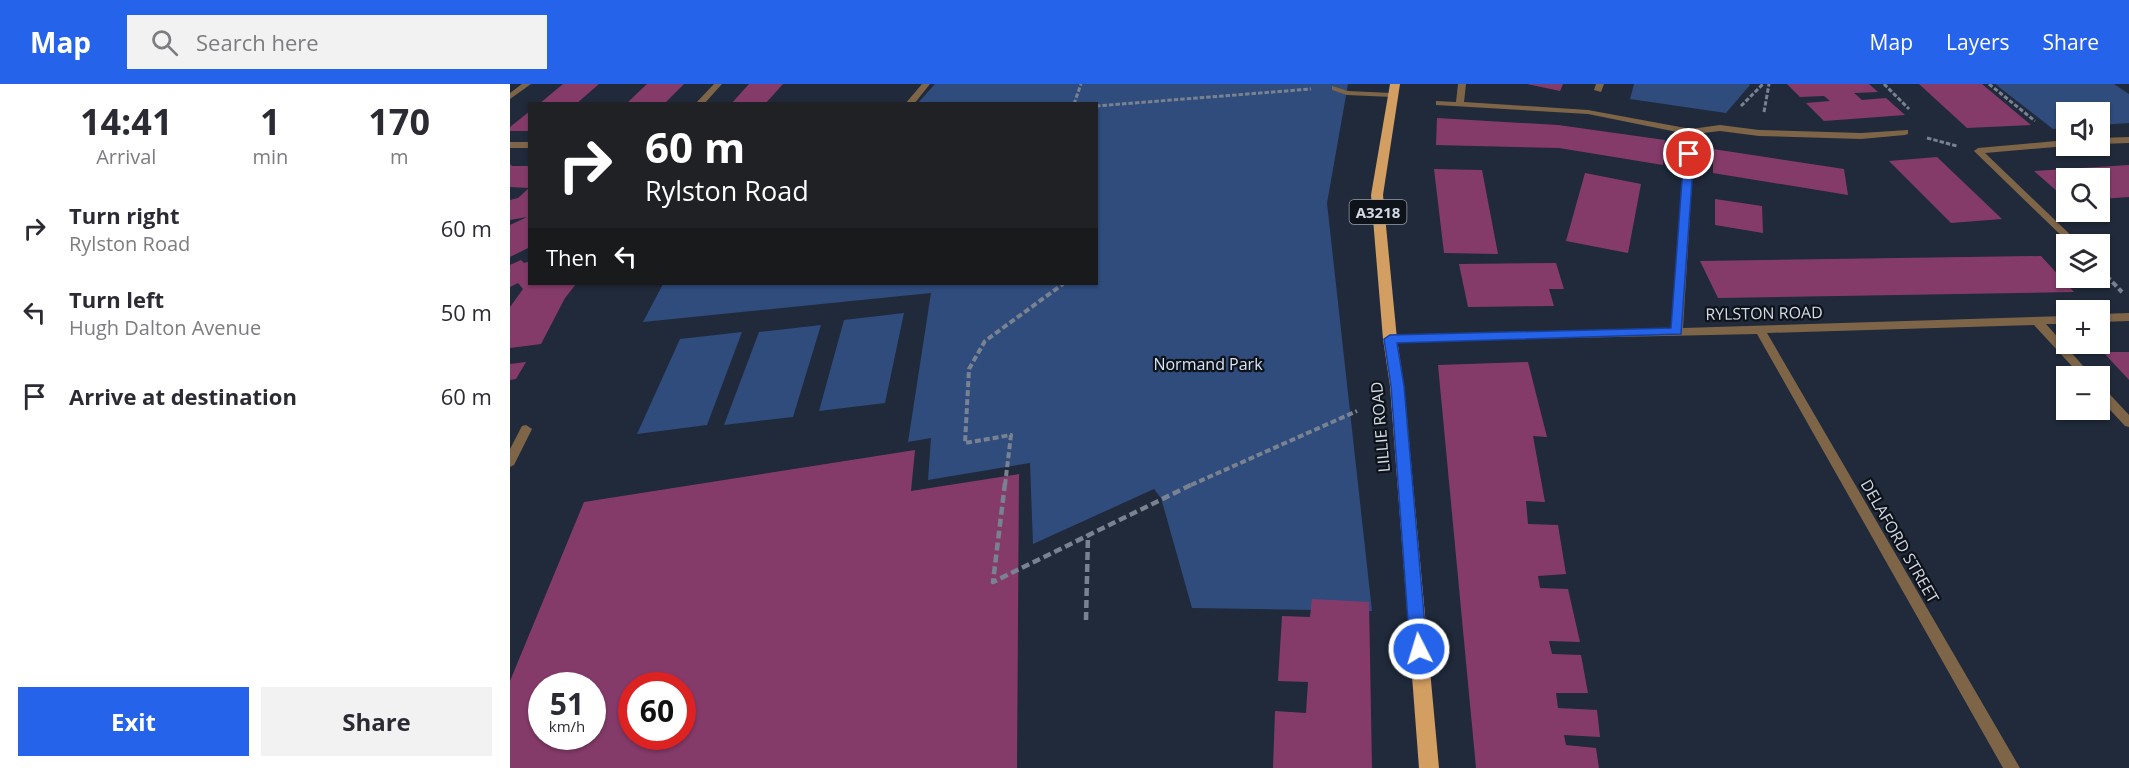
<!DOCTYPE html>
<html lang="en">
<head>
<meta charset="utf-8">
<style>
  body { margin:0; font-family:"Open Sans",sans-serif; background:#f2f2f3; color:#2b2b33; height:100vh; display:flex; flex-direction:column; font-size:22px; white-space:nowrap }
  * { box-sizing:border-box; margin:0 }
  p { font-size:20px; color:#7c7c81 }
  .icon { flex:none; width:33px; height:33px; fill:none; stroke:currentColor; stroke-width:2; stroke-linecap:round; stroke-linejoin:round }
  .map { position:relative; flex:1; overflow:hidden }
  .drawer { display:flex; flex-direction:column; background:#fff; width:510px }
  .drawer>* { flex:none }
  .banner { position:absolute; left:18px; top:18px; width:570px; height:183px; border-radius:0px; box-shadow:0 2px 4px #0004; background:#202124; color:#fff; overflow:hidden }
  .tools { position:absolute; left:1546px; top:18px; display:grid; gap:12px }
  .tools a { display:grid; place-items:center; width:54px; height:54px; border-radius:0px; background:#fff; box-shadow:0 2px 4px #0004; font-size:30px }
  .speed { position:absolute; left:18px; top:588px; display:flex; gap:12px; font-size:30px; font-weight:700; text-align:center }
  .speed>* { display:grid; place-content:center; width:78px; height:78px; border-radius:50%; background:#fff; box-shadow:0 2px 4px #0004; line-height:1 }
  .speed small { font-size:15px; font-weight:400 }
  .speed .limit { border:9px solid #d22; background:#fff; color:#111 }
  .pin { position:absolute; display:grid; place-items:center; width:51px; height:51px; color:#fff; margin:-26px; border:3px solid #fff; border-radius:50%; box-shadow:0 2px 6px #0007 }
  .me { position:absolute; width:66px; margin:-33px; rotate:355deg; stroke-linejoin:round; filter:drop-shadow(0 0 4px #0008) }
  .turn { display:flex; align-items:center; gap:21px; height:126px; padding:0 18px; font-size:27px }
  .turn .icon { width:78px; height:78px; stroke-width:2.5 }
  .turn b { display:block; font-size:42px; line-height:51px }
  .then { display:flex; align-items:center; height:57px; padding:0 18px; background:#0003; gap:12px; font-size:22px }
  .eta { display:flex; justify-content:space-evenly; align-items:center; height:102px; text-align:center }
  .eta b { font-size:36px; font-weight:700; line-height:42px }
  .primary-button { display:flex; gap:12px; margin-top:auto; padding:12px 18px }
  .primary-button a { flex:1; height:69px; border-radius:0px; background:#2563eb; color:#fff; font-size:24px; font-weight:700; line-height:69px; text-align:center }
  .primary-button a+a { background:#f2f2f3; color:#2b2b33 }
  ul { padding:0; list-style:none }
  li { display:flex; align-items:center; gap:18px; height:84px; padding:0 18px }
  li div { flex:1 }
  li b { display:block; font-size:22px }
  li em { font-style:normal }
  header { display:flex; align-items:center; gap:36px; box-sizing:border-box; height:84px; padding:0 30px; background:#2563eb; color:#fff }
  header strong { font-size:28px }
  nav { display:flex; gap:33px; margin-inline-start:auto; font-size:21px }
  .search { width:420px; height:54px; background:#f2f2f3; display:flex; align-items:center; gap:15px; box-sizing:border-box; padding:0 21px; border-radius:0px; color:#7c7c81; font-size:22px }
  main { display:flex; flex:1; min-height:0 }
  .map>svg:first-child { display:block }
</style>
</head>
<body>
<header>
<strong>Map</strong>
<div class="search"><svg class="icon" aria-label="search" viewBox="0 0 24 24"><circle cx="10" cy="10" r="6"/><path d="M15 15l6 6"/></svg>Search here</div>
<nav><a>Map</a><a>Layers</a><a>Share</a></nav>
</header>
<main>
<section class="drawer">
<div class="eta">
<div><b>14:41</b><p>Arrival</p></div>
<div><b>1</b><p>min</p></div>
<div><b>170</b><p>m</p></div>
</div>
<ul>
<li><svg class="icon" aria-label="right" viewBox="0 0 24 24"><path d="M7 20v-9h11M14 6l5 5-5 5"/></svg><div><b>Turn right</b><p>Rylston Road</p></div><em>60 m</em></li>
<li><svg class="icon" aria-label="left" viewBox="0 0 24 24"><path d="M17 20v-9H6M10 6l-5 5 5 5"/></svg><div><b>Turn left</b><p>Hugh Dalton Avenue</p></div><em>50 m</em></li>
<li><svg class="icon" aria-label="arrive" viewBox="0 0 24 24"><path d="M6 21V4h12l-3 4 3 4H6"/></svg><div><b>Arrive at destination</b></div><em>60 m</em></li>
</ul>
<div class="primary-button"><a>Exit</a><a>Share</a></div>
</section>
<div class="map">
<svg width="1619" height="684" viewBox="0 0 1619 684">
  <rect width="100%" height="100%" fill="#202a3b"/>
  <path fill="#2f4c7d" d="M425,0H838L817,119L862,527L682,524L651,414L644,405L523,460L520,379L418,396L421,354L398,358L421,209L133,238L153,200H586V20L408,19Z
    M1124,0H1239L1240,1L1216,29L1120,15Z
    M1485,0H1604L1619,10V39L1590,41V28H1557V44L1543,45Z
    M394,229L375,319L309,327L334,236Z
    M311,241L283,333L214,341L249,248Z
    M232,248L197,341L127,350L170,255Z"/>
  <path fill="#853b6a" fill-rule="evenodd" d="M53,0H89L66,20H29Z
    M137,0H174L154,20H116Z
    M239,0H273L255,20H221Z
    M1017,0H1053L1050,7Z
    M1277,0H1359L1368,8L1344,9L1352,16L1376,14L1395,31L1314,37L1296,19L1320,17L1314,12L1290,13Z
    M1409,0H1472L1521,41L1457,44Z
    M20,27V47H0V43Z
    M927,34L1048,41L1155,56L1153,81L1049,64L926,61Z
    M1203,65L1334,85L1338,111L1203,89Z
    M1427,73L1492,135L1441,139L1379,77Z
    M0,80L2,82H20V163L0,173V141L17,133L0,136V116L8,114L19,104L0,103Z
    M1619,81V113L1590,115V94H1557V116L1524,87Z
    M924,85L972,86L988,170L934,169Z
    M1075,89L1131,100L1118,169L1056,157Z
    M1205,115L1252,122L1253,149L1205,141Z
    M1531,172L1564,208L1208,214L1190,177Z
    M11,176L14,179L20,177V200H66L55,214L31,260L0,264V223L13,205L8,199L0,203V181Z
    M1046,179L1054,205H1039L1044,222L958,223L949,180Z
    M1593,268H1619V296Z
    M16,278L6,295L0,296V280Z
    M1018,278L1037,353L1023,352L1035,418L1016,417L1018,440L1048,441L1056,490L1028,492L1030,504L1058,505L1070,558L1039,557L1042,570L1071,571L1078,609H1046L1048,624L1087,626L1090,653L1054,651L1056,661L1086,664L1089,684H966L928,281Z
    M405,366L401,407L509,390L507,684H0V597L74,418ZM32,602H82V652H32ZM122,602H172V652H122Z
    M802,515L859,518L862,684H763L765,627L796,629L798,598L768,597L772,532L800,533Z"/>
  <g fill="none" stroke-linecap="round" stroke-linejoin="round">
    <path stroke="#798290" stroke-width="3" stroke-dasharray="4.5 2" stroke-linecap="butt" d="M1374,0L1399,25
      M1479,0L1525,37
      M564,20L571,0
      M586,22L801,5
      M1231,22L1253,0
      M1254,28L1259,0
      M1417,54L1447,62"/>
    <path stroke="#798290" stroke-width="4" stroke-dasharray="6 3" stroke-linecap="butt" d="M1590,185L1612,208
      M495,401L501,351L455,359L459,285L475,257L553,200
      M681,401L847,327"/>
    <path stroke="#798290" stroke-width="4.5" stroke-dasharray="8 4" stroke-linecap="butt" d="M495,399L483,498L685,399
      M576,536L578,450"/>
    <path fill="#7e6548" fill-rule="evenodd" d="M822,2L838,7L882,9L886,11L882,13L837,11L822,6Z
      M16,341L22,345L4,381L0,383V365L12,342Z"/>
    <path fill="#7e6548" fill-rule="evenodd" d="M12,0H21L0,15V9Z
      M204,0H212L194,20H185Z
      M412,0H420L404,20H395Z
      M948,0H956L954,18L1078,26L1181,45L1210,41L1249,46L1351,49L1398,46V50L1395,51L1351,55L1249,52L1210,47L1185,50L1173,244L1557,232V240H1536L1582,292H1571L1524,241L1257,249L1510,684H1493L1247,250L876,258L875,255L876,252L880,251L1162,244L1177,50L1078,30L926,21V17L946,18Z
      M1086,0H1094L1091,8L1084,6Z
      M1619,53V59L1590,60V54Z
      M1557,56V62L1475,69L1570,160H1560L1464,67L1468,64Z
      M0,58H20V64H0Z
      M1619,229V237L1590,238V230Z
      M1590,303L1594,304L1619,331V343L1615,342L1590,315Z"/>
    <path fill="#d29e61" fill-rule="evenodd" d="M880,0H890L873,111L887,255L894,302L929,684H909L880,302L873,255L861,111Z"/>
  </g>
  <path fill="#2563eb" stroke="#184099" stroke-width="1.5" d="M1179,67L1184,70L1171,250L887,259L894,302L917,565L915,570L909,572L903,570L900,565L881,302L874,255L880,251L1161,244L1174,70Z"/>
  <g text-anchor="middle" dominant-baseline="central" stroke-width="4.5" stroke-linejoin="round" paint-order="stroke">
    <rect fill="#0e131a" stroke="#989ea8" stroke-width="1.5" x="839.5" y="116" width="57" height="24" rx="4.5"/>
    <g font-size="15" font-weight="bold" fill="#d3dae5">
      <text x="868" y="128">A3218</text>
    </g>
    <g font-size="16" fill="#d3dae5" stroke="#0e131a">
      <text transform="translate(1254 229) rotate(-1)">RYLSTON ROAD</text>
      <text transform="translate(870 343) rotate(-95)">LILLIE ROAD</text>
      <text transform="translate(1390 457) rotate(60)">DELAFORD STREET</text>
    </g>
    <g font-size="16" fill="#d7e3f7" stroke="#0e131a">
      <text x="698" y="280">Normand Park</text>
    </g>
  </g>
</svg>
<div class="tools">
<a><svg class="icon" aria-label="sound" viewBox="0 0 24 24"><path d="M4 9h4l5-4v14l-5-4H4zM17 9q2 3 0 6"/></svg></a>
<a><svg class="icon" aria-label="search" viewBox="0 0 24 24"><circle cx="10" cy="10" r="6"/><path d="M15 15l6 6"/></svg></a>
<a><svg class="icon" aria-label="layers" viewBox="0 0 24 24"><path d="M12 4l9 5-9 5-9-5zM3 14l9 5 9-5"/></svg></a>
<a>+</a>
<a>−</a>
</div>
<div class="speed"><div>51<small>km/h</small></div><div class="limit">60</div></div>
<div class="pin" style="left:1179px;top:70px;background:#d93025"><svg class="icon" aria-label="arrive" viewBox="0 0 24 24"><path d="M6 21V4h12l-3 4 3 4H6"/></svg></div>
<svg class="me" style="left:909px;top:565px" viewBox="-20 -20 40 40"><circle r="17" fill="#2563eb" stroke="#fff" stroke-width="3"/><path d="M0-11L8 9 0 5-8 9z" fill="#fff"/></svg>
<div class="banner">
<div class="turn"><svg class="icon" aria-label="right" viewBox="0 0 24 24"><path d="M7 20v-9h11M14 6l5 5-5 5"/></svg><div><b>60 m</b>Rylston Road</div></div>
<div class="then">Then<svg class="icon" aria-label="left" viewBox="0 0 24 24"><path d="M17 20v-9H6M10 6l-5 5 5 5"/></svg></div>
</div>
</div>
</main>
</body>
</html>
